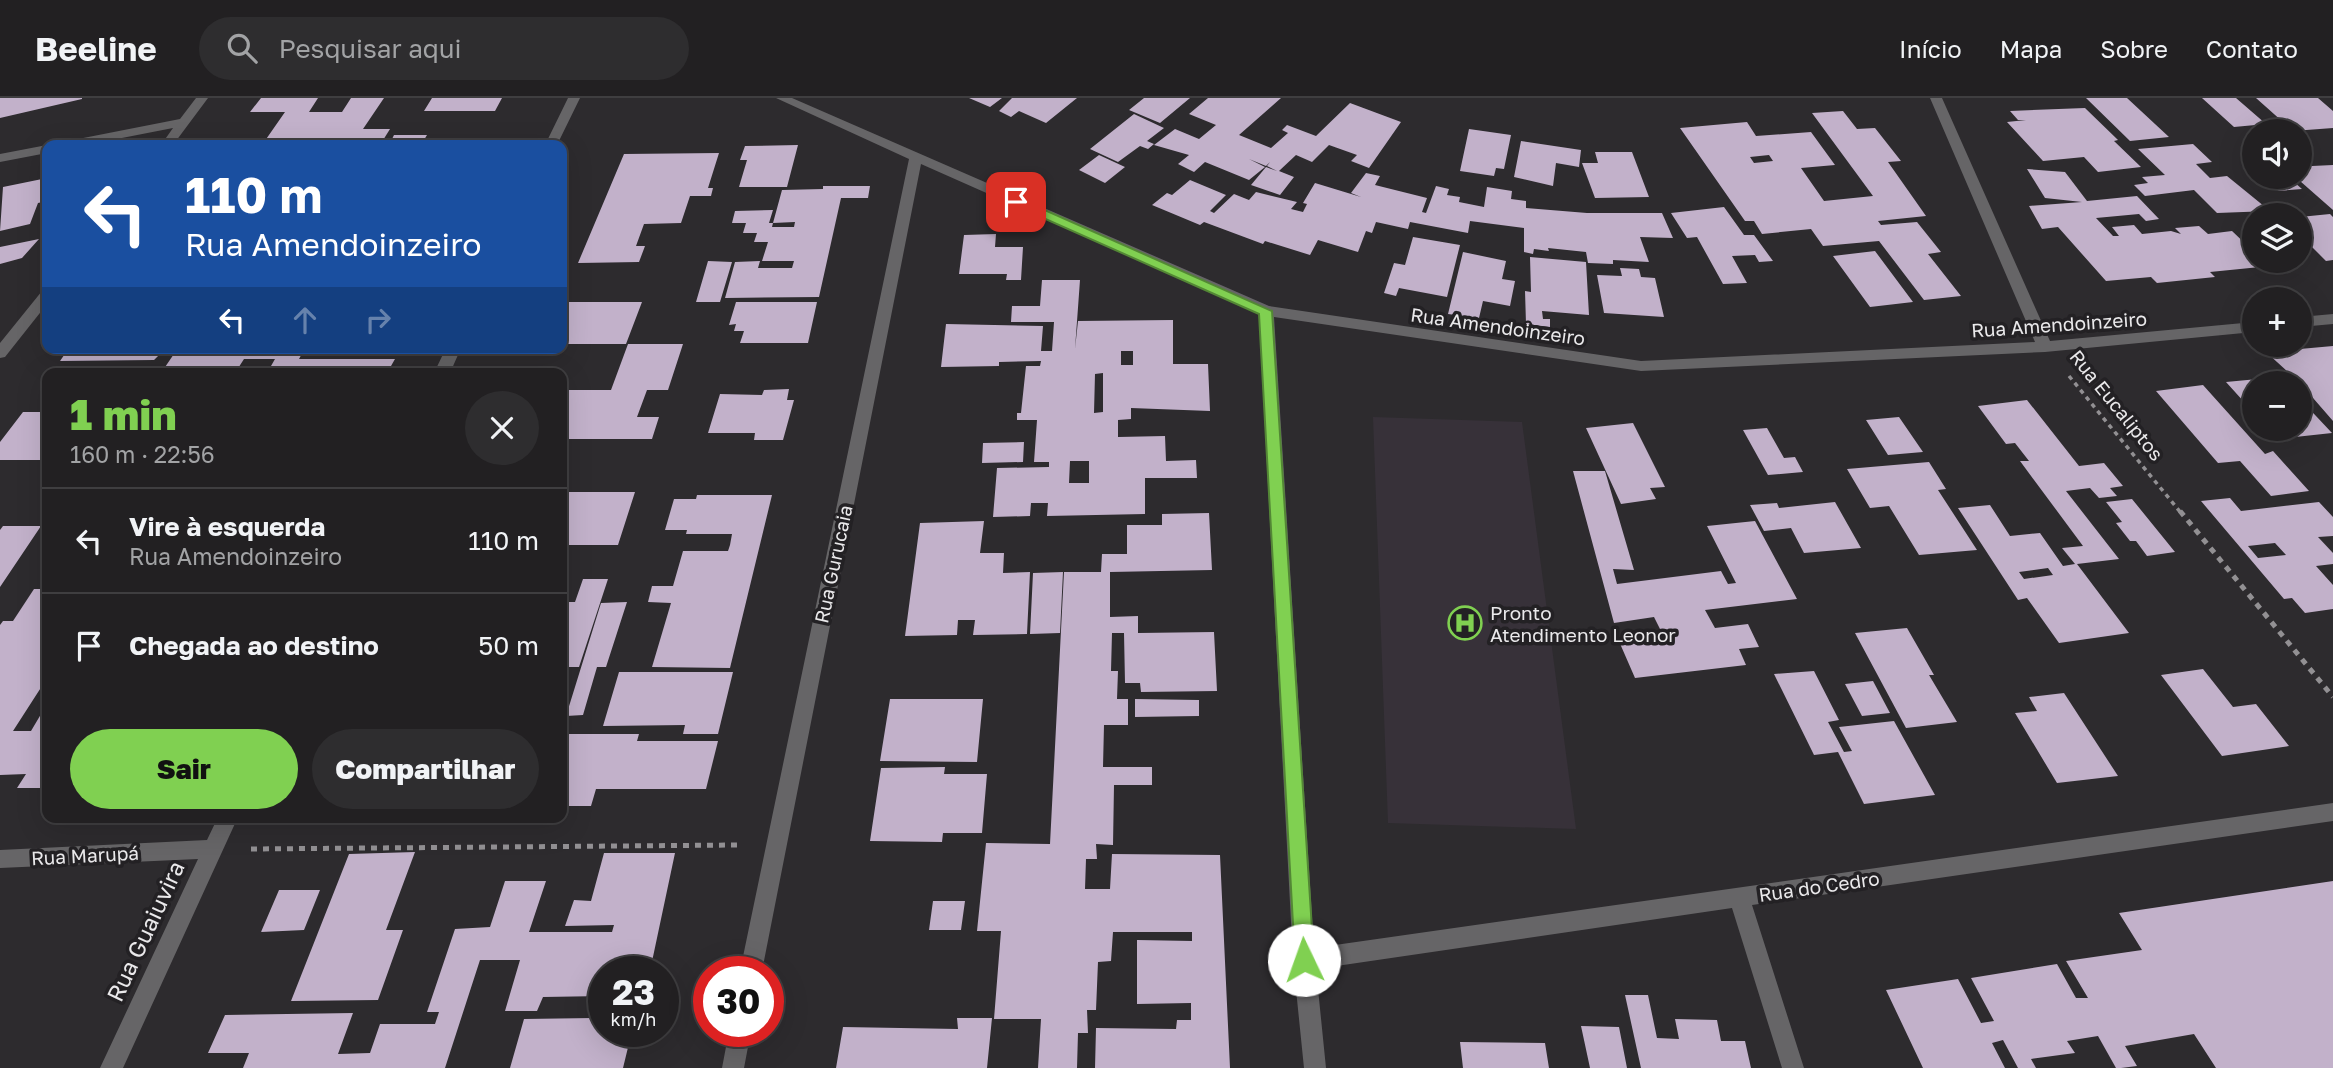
<!DOCTYPE html>
<html lang="pt">
<head>
<meta charset="utf-8">
<style>
  body { margin:0; font-family:"Golos Text",sans-serif; background:#2e2d2f; color:#f1f3f6; height:100vh; display:flex; flex-direction:column; font-size:26px; white-space:nowrap }
  * { box-sizing:border-box; margin:0 }
  p { font-size:23px; color:#a2a3a5 }
  .icon { flex:none; width:38px; height:38px; fill:none; stroke:currentColor; stroke-width:2; stroke-linecap:round; stroke-linejoin:round }
  .map { position:relative; flex:1; overflow:hidden }
  .sheet { position:absolute; left:42px; top:270px; width:525px; height:455px; display:flex; flex-direction:column; background:#222022; border-radius:14px; box-shadow:0 7px 28px #0002,0 0 0 2px #3f3e40 }
  .sheet>* { flex:none }
  .top-card { position:absolute; left:42px; top:42px; width:525px; height:214px; border-radius:14px; box-shadow:0 7px 28px #0002,0 0 0 2px #3f3e40; background:#1a4fa0; color:#fff; overflow:hidden }
  .buttons { position:absolute; left:2242px; top:21px; display:grid; gap:14px }
  .buttons a { display:grid; place-items:center; width:70px; height:70px; border-radius:50%; background:#222022; box-shadow:0 7px 28px #0002,0 0 0 2px #3f3e40; font-size:35px }
  .speed { position:absolute; left:588px; top:858px; display:flex; gap:14px; font-size:35px; font-weight:700; text-align:center }
  .speed>* { display:grid; place-content:center; width:91px; height:91px; border-radius:50%; background:#222022; box-shadow:0 7px 28px #0002,0 0 0 2px #3f3e40; line-height:1 }
  .speed small { font-size:18px; font-weight:400 }
  .speed .limit { border:10px solid #d22; background:#fff; color:#111 }
  .pin { position:absolute; display:grid; place-items:center; width:60px; height:60px; color:#fff; margin:-30px; border-radius:14px; box-shadow:0 4px 10px #0006 }
  .me { position:absolute; width:77px; margin:-38px; rotate:357deg; stroke-linejoin:round; filter:drop-shadow(0 0 5px #0008) }
  .turn { display:flex; align-items:center; gap:24px; height:147px; padding:0 28px; font-size:32px }
  .turn .icon { width:91px; height:91px; stroke-width:2.5 }
  .turn b { display:block; font-size:49px; line-height:60px }
  .lanes { display:flex; align-items:center; height:66px; padding:0 28px; background:#0003; justify-content:center; gap:35px; direction:ltr }
  .lanes .off { opacity:.35 }
  .round { display:grid; place-items:center; flex:none; width:74px; height:74px; border-radius:37px; background:#2e2d2f }
  .head { display:flex; align-items:center; justify-content:space-between; height:119px; padding:0 28px }
  h1 { font-size:42px; font-weight:800; line-height:52px; color:#80d051 }
  .cta { display:flex; gap:14px; margin-top:auto; padding:14px 28px }
  .cta a { flex:1; height:80px; border-radius:42px; background:#80d051; color:#111; font-size:28px; font-weight:800; line-height:80px; text-align:center }
  .cta a+a { background:#2e2d2f; color:#f1f3f6 }
  ul { padding:0; list-style:none }
  li { display:flex; align-items:center; gap:21px; height:105px; padding:0 28px; border-top:2px solid #3f3e40 }
  li div { flex:1 }
  li b { display:block; font-size:26px }
  li em { font-style:normal }
  header { display:flex; align-items:center; gap:42px; box-sizing:border-box; height:98px; padding:0 35px; background:#222022; border-bottom:2px solid #3f3e40 }
  header strong { font-size:33px }
  nav { display:flex; gap:38px; margin-inline-start:auto; font-size:24px }
  .search { width:490px; height:63px; background:#2e2d2f; display:flex; align-items:center; gap:18px; box-sizing:border-box; padding:0 24px; border-radius:38px; color:#a2a3a5; font-size:26px }
  .map>svg:first-child { display:block }
</style>
</head>
<body>
<header>
<strong>Beeline</strong>
<div class="search"><svg class="icon" aria-label="search" viewBox="0 0 24 24"><circle cx="10" cy="10" r="6"/><path d="M15 15l6 6"/></svg>Pesquisar aqui</div>
<nav><a>Início</a><a>Mapa</a><a>Sobre</a><a>Contato</a></nav>
</header>
<div class="map">
<svg width="2333" height="970" viewBox="0 0 2333 970">
  <rect width="100%" height="100%" fill="#2d2b2e"/>
  <path fill="#373139" d="M1373,319L1522,324L1576,731L1388,725Z"/>
  <path fill="#c2b1ca" fill-rule="evenodd" d="M0,0H82V1L0,20Z
    M261,0H318L309,14H342L351,0H384L363,31H390L380,47H262L285,14H250Z
    M432,0H502L495,13H424Z
    M969,0H1002L990,9Z
    M1012,0H1077L1046,25L1019,13L1011,19L999,13Z
    M1144,0H1190L1160,25L1129,12Z
    M1208,0H1281L1239,37L1271,50L1288,35L1282,32L1287,27L1316,38L1350,5L1401,24L1369,70L1351,63L1357,57L1329,47L1312,64L1296,57L1279,73L1294,79L1280,97L1251,87L1266,69L1277,73L1267,68L1270,64L1266,68L1249,61L1265,69L1249,82L1205,64L1194,74L1178,66L1189,57L1154,47L1175,31L1199,41L1216,27L1189,16Z
    M2086,0H2127L2169,39L2130,43Z
    M2202,0H2236L2266,26L2234,29Z
    M2256,0H2318L2333,13V30L2293,33Z
    M2085,10L2118,42L2114,43L2141,69L2098,74L2084,59L2043,63L2007,24L2026,22H2018L2010,13Z
    M1843,13L1857,31L1875,30L1901,63L1888,64L1926,118L1878,123L1881,127L1917,124L1941,154L1928,156L1961,198L1924,202L1879,143L1823,148L1811,131L1762,136L1754,123H1745L1680,30L1747,24L1756,38L1811,34L1835,67L1801,70L1824,103L1873,98L1812,15ZM1769,57L1773,63L1754,65L1750,59Z
    M1134,16L1164,30L1147,43L1154,46L1148,51L1140,48L1118,64L1090,51Z
    M1469,31L1511,37L1504,71L1496,70L1494,78L1460,73Z
    M394,37H427L421,47H389Z
    M1521,43L1581,52L1579,69L1556,65L1553,88L1514,79Z
    M2193,46L2212,64L2196,66L2210,80L2227,78L2270,113L2217,115L2194,92L2145,98L2134,87L2148,85L2142,79L2165,77L2138,51Z
    M798,47L787,89H739L747,62H740L745,48Z
    M1595,54H1632L1649,99L1595,100L1582,65H1598Z
    M719,55L708,90H713L711,98H690L681,125L644,126L636,148H645L639,164L578,165L624,56Z
    M1099,57L1125,69L1105,85L1079,72Z
    M2300,57L2312,68L2333,67V112L2300,83L2294,84L2289,79H2300Z
    M2027,71L2065,74L2087,103L2137,98L2159,121L2146,123L2139,116L2096,120L2113,138H2119L2112,129L2134,127L2142,136L2171,133L2181,136L2175,130L2199,128L2208,136L2232,133L2254,154V163H2264L2270,168L2210,174L2215,179L2157,185L2151,179L2106,183L2058,129L2042,131L2029,108L2082,104L2045,100Z
    M1366,75L1380,78L1375,87L1427,100L1422,114L1426,115L1436,88L1449,91L1447,97L1460,99L1459,104L1484,109L1487,89L1512,93L1511,101L1526,103V110L1587,115H1662L1673,140L1640,139L1649,164L1613,162V166L1588,165L1586,154L1548,150L1549,153L1534,151L1533,156L1524,154V130L1470,123L1468,135L1410,124L1408,131L1376,124L1372,135L1366,133L1358,154L1318,142L1310,157L1265,143L1263,146L1204,124L1200,127L1152,107L1167,95L1172,97L1190,82L1226,97L1210,113L1214,115L1234,96L1249,102L1256,94L1297,104L1291,111L1303,114L1307,106L1303,105L1315,85L1361,99L1351,95Z
    M47,80V103L38,105L30,126L0,133L3,89Z
    M2294,84L2302,91L2278,93L2271,86Z
    M823,88H870L868,100H841L819,199L725,200L735,164L760,163L758,170H792L794,163H762L768,144H754L757,135H743L746,125H732L735,113L773,112L769,125H773L772,129H794L795,124L773,125L782,92L823,91Z
    M1724,109L1744,137H1754L1773,163L1759,164L1755,157L1732,158L1747,185L1723,186L1697,139L1687,140L1671,115Z
    M2330,116L2333,119V162L2326,163L2300,137V119Z
    M996,136L995,149H1023L1021,182H1006L1007,176H959L964,137Z
    M1413,139L1460,147L1447,199L1399,190L1396,198L1384,195L1394,165L1405,167Z
    M39,141L22,160L0,166V149Z
    M1875,153L1913,204L1870,209L1833,158Z
    M1463,154L1506,163L1502,181L1515,183L1510,208L1483,203L1479,220L1448,216Z
    M1530,159L1586,164L1589,217L1542,213L1543,221H1550V229L1526,226L1525,193L1531,194Z
    M708,163L732,164L720,204H696Z
    M1620,170L1639,171L1641,179L1655,180L1664,219L1604,215L1597,177L1622,178Z
    M1042,182H1080L1075,251L1078,223L1173,222V266H1208L1210,313L1131,310V321L1118,322V339L1165,338L1166,363L1196,362L1197,380H1145V416L1047,418L1048,405H1031L1030,418L993,419L997,370L1049,369V364H1034L1037,322H1017V315H1021L1026,268H1040L1041,263L999,264V268L941,269L946,226L1043,228L1041,253H1052L1054,224H1011L1012,208H1040ZM1121,253H1133V267H1121ZM1103,275V314L1094,315L1095,276ZM1070,363H1089V385H1069Z
    M562,204H642L626,246H562Z
    M736,204H817L808,245H740L744,233H734L736,226L729,227Z
    M628,246H683L668,292H647L637,319H659L652,341H562V306L567,292H611Z
    M2333,248V323L2300,285L2266,254Z
    M69,250H150L146,256H160L154,262L60,263Z
    M178,250H305L299,261H395L387,275H267L275,261H244L235,275H161Z
    M316,250H372L370,253Z
    M2279,279L2285,285H2254V315L2226,284Z
    M2203,287L2265,356L2273,353L2309,393L2271,398L2240,363L2218,365L2156,293Z
    M789,291L787,302H794L783,342H754L755,335H708L720,296L762,297L764,292Z
    M2300,301L2332,335L2278,341L2268,331H2300Z
    M2027,302L2079,368L2104,365L2123,388L2110,390L2117,398L2099,400L2090,390L2066,393L2119,461L2077,466L2129,535L2059,545L2027,500L2018,502L1958,410L1990,407L2010,438L2040,435L2063,468L2075,466L2062,450L2083,448L2020,363H2029L2015,345L2006,346L1978,308ZM2048,470L2053,477L2024,481L2019,474Z
    M23,314H47V362H0V344Z
    M1899,319L1923,354L1888,357L1866,322Z
    M1633,325L1665,389L1650,390L1656,401L1621,406L1586,330Z
    M1767,330L1784,360L1795,359L1803,374L1768,377L1743,332Z
    M1024,344L1023,364L982,365L983,345Z
    M1929,364L1946,391L1938,392L1977,452L1919,457L1889,408L1870,410L1847,371Z
    M1573,373H1605L1634,472L1613,471L1617,486L1721,473L1728,486L1736,485L1707,428L1755,423L1797,501L1705,512L1715,530L1748,526L1759,549L1739,551L1746,567L1635,580L1618,541L1663,537L1654,519L1614,525Z
    M562,394H635L618,447H562Z
    M697,397H772L730,570L652,569L671,505L648,504L652,488H673L683,453H728L730,447L732,436H686L687,432H665L674,401H696Z
    M2230,400L2241,413L2319,404L2333,419V438L2318,439L2333,455V466L2316,468L2333,487V511L2305,515L2292,500L2284,501L2201,403ZM2275,445L2286,457L2258,460L2248,448Z
    M2132,401L2175,454L2147,458L2136,443H2130L2116,425L2122,424L2106,404Z
    M1835,404L1861,450L1804,455L1791,430L1764,433L1750,407L1777,405L1779,410Z
    M1209,415L1212,472L1110,474V519L1138,518V535L1214,534L1217,593L1141,594L1140,585H1125L1124,535H1112L1111,573H1118L1117,601H1128V627H1104L1103,669H1152V687H1114L1113,747L1096,746L1097,761H1086L1085,791H1110L1112,756L1220,757L1230,970H1095L1096,930L1176,931L1177,922H1191V905L1137,906V842L1192,843V834H1113L1111,863L1098,864L1096,912H1087L1088,935H1078L1077,970H1038L1041,921H994L1001,833H977L986,745L1050,746L1064,474H1101L1102,456H1127V427H1162V416Z
    M984,423L980,455H1004L1003,475L1030,474L1027,536L973,537L975,522H958L957,537L905,538L920,425Z
    M3,428H41L0,489V432Z
    M1063,474L1060,535L1030,536L1033,475Z
    M583,481H608L579,569H562V504H575Z
    M34,491H47V588H42L13,633H31L47,606V690H17L26,676L0,677V527L3,523H13Z
    M627,504L606,569H597L583,617L566,618L601,505Z
    M1907,530L1934,577H1929L1957,624L1906,630L1855,535Z
    M2203,571L2233,609L2256,606L2289,648L2222,658L2161,577Z
    M1814,573L1839,622L1828,624L1844,654L1852,653L1839,629L1894,623L1935,697L1864,706L1838,654L1814,657L1774,576Z
    M619,574H733L718,636H683L685,627L603,628Z
    M1873,583L1890,615L1862,618L1845,586Z
    M2064,595L2118,678L2057,685L2015,615L2037,613L2029,599Z
    M890,601H983L977,664L880,663Z
    M1135,601L1199,602V618L1135,619Z
    M562,636H639L637,643H718L706,691H596L591,708H562Z
    M945,669L944,676H987L982,735H943L942,744L870,743L881,670Z
    M415,754L386,832H403L378,902L291,903L349,756Z
    M604,755H675L650,873H604V898L543,899L537,913H505L520,862H480L445,970H243L249,955H208L225,917L353,915L338,956L370,955L380,926H435L439,914H427L455,831L490,829L505,783H546L529,834H612L614,827L565,828L574,802L591,803Z
    M2333,783V970H2216L2194,936L2125,948L2137,968L2121,970H2116L2098,938L2067,943L2075,955L2031,961L2036,970H2018L2003,942L1992,945L2005,970H1923L1886,892L1958,881L1981,925L1994,923L1971,880L2057,866L2076,900H2088L2066,863L2142,852L2119,815Z
    M279,792H320L304,832L261,834Z
    M933,803H965L961,832H929Z
    M1625,897H1648L1657,940L1679,941L1675,921L1717,922L1721,943H1745L1751,970H1641Z
    M595,911H604V933H632L623,970H510L524,921L593,920Z
    M957,920H992L987,970H836L843,929L958,931Z
    M1581,928L1619,929L1627,970H1590Z
    M1460,944L1545,945L1549,970H1463Z"/>
  <g fill="none" stroke-linecap="round" stroke-linejoin="round">
    <path stroke="#929093" stroke-width="3.5" stroke-dasharray="4.5 4.5" stroke-linecap="butt" d="M2069,278L2181,415"/>
    <path stroke="#929093" stroke-width="5" stroke-dasharray="6 6" stroke-linecap="butt" d="M2180,413L2333,599
      M251,751L740,747"/>
    <path fill="#666567" fill-rule="evenodd" d="M196,0H208L173,47H161L173,30L86,47H62L68,43L180,21Z
      M568,0H580L557,47H545Z
      M776,0H792L1269,208L1641,263L2035,244L1930,0H1942L2050,243L2254,224V234L2045,254L1641,273L1274,219L1314,850L2333,705V723L1752,807L1804,970H1782L1732,810L1316,871L1326,970H1304L1293,862L1259,216L921,66L762,873H740L909,61Z
      M47,47V55L0,64V56Z
      M47,191V206L5,259L0,260V245L42,193Z
      M2333,216V226L2300,229V219Z
      M446,250H461L450,275H434Z
      M218,719H238L123,970H100L198,761L0,770V752L207,742Z
      M729,933H751L744,970H722Z"/>
  </g>
  <path fill="#80d051" stroke="#538735" stroke-width="2" d="M1012,101H1020L1272,213L1314,862L1311,869L1304,871L1297,869L1295,862L1259,216L1012,106Z"/>
  <defs>
    <symbol id="hospital-ring" viewBox="-11 -11 22 22"><circle r="9.5" fill="#232124" stroke="#80d051" stroke-width="1.5"/><path d="M-5-5h3v3.5h4V-5h3V5h-3V1.5h-4V5h-3Z" fill="#80d051"/></symbol>
  </defs>
  <g fill-rule="evenodd">
    <use href="#hospital-ring" x="1446" y="506" width="38" height="38"/>
  </g>
  <g text-anchor="middle" dominant-baseline="central" stroke-width="7" stroke-linejoin="round" paint-order="stroke">
    <g font-size="19" fill="#eae9eb" stroke="#232124">
      <text transform="translate(2059 226) rotate(-4)">Rua Amendoinzeiro</text>
      <text transform="translate(1498 228) rotate(8)">Rua Amendoinzeiro</text>
      <text transform="translate(2117 307) rotate(51)">Rua Eucaliptos</text>
      <text transform="translate(833 466) rotate(-78)">Rua Gurucaia</text>
      <text transform="translate(85 757) rotate(-3)">Rua Marupá</text>
      <text transform="translate(1819 788) rotate(-8)">Rua do Cedro</text>
    </g>
    <g font-size="19" fill="#eae9eb" stroke="#232124" text-anchor="start">
      <text x="1490" y="514">Pronto<tspan x="1490" dy="22">Atendimento Leonor</tspan></text>
    </g>
    <g font-size="23" fill="#eae9eb" stroke="#232124">
      <text transform="translate(145 833) rotate(-65)">Rua Guaiuvira</text>
    </g>
  </g>
</svg>
<div class="buttons">
<a><svg class="icon" aria-label="sound" viewBox="0 0 24 24"><path d="M4 9h4l5-4v14l-5-4H4zM17 9q2 3 0 6"/></svg></a>
<a><svg class="icon" aria-label="layers" viewBox="0 0 24 24"><path d="M12 4l9 5-9 5-9-5zM3 14l9 5 9-5"/></svg></a>
<a>+</a>
<a>−</a>
</div>
<div class="speed"><div>23<small>km/h</small></div><div class="limit">30</div></div>
<div class="pin" style="left:1016px;top:104px;background:#d93025"><svg class="icon" aria-label="arrive" viewBox="0 0 24 24"><path d="M6 21V4h12l-3 4 3 4H6"/></svg></div>
<svg class="me" style="left:1304px;top:862px" viewBox="-20 -20 40 40"><circle r="19" fill="#fff"/><path d="M0-13L10 11 0 6-10 11z" fill="#80d051"/></svg>
<div class="top-card">
<div class="turn"><svg class="icon" aria-label="left" viewBox="0 0 24 24"><path d="M17 20v-9H6M10 6l-5 5 5 5"/></svg><div><b>110 m</b>Rua Amendoinzeiro</div></div>
<div class="lanes"><svg class="icon" aria-label="left" viewBox="0 0 24 24"><path d="M17 20v-9H6M10 6l-5 5 5 5"/></svg><svg class="icon off" aria-label="ahead" viewBox="0 0 24 24"><path d="M12 20V5M6 11l6-6 6 6"/></svg><svg class="icon off" aria-label="right" viewBox="0 0 24 24"><path d="M7 20v-9h11M14 6l5 5-5 5"/></svg></div>
</div>
<section class="sheet">
<div class="head"><div><h1>1 min</h1><p>160 m · 22:56</p></div><a class="round"><svg class="icon" aria-label="close" viewBox="0 0 24 24"><path d="M6 6l12 12M18 6L6 18"/></svg></a></div>
<ul>
<li><svg class="icon" aria-label="left" viewBox="0 0 24 24"><path d="M17 20v-9H6M10 6l-5 5 5 5"/></svg><div><b>Vire à esquerda</b><p>Rua Amendoinzeiro</p></div><em>110 m</em></li>
<li><svg class="icon" aria-label="arrive" viewBox="0 0 24 24"><path d="M6 21V4h12l-3 4 3 4H6"/></svg><div><b>Chegada ao destino</b></div><em>50 m</em></li>
</ul>
<div class="cta"><a>Sair</a><a>Compartilhar</a></div>
</section>
</div>
</body>
</html>
